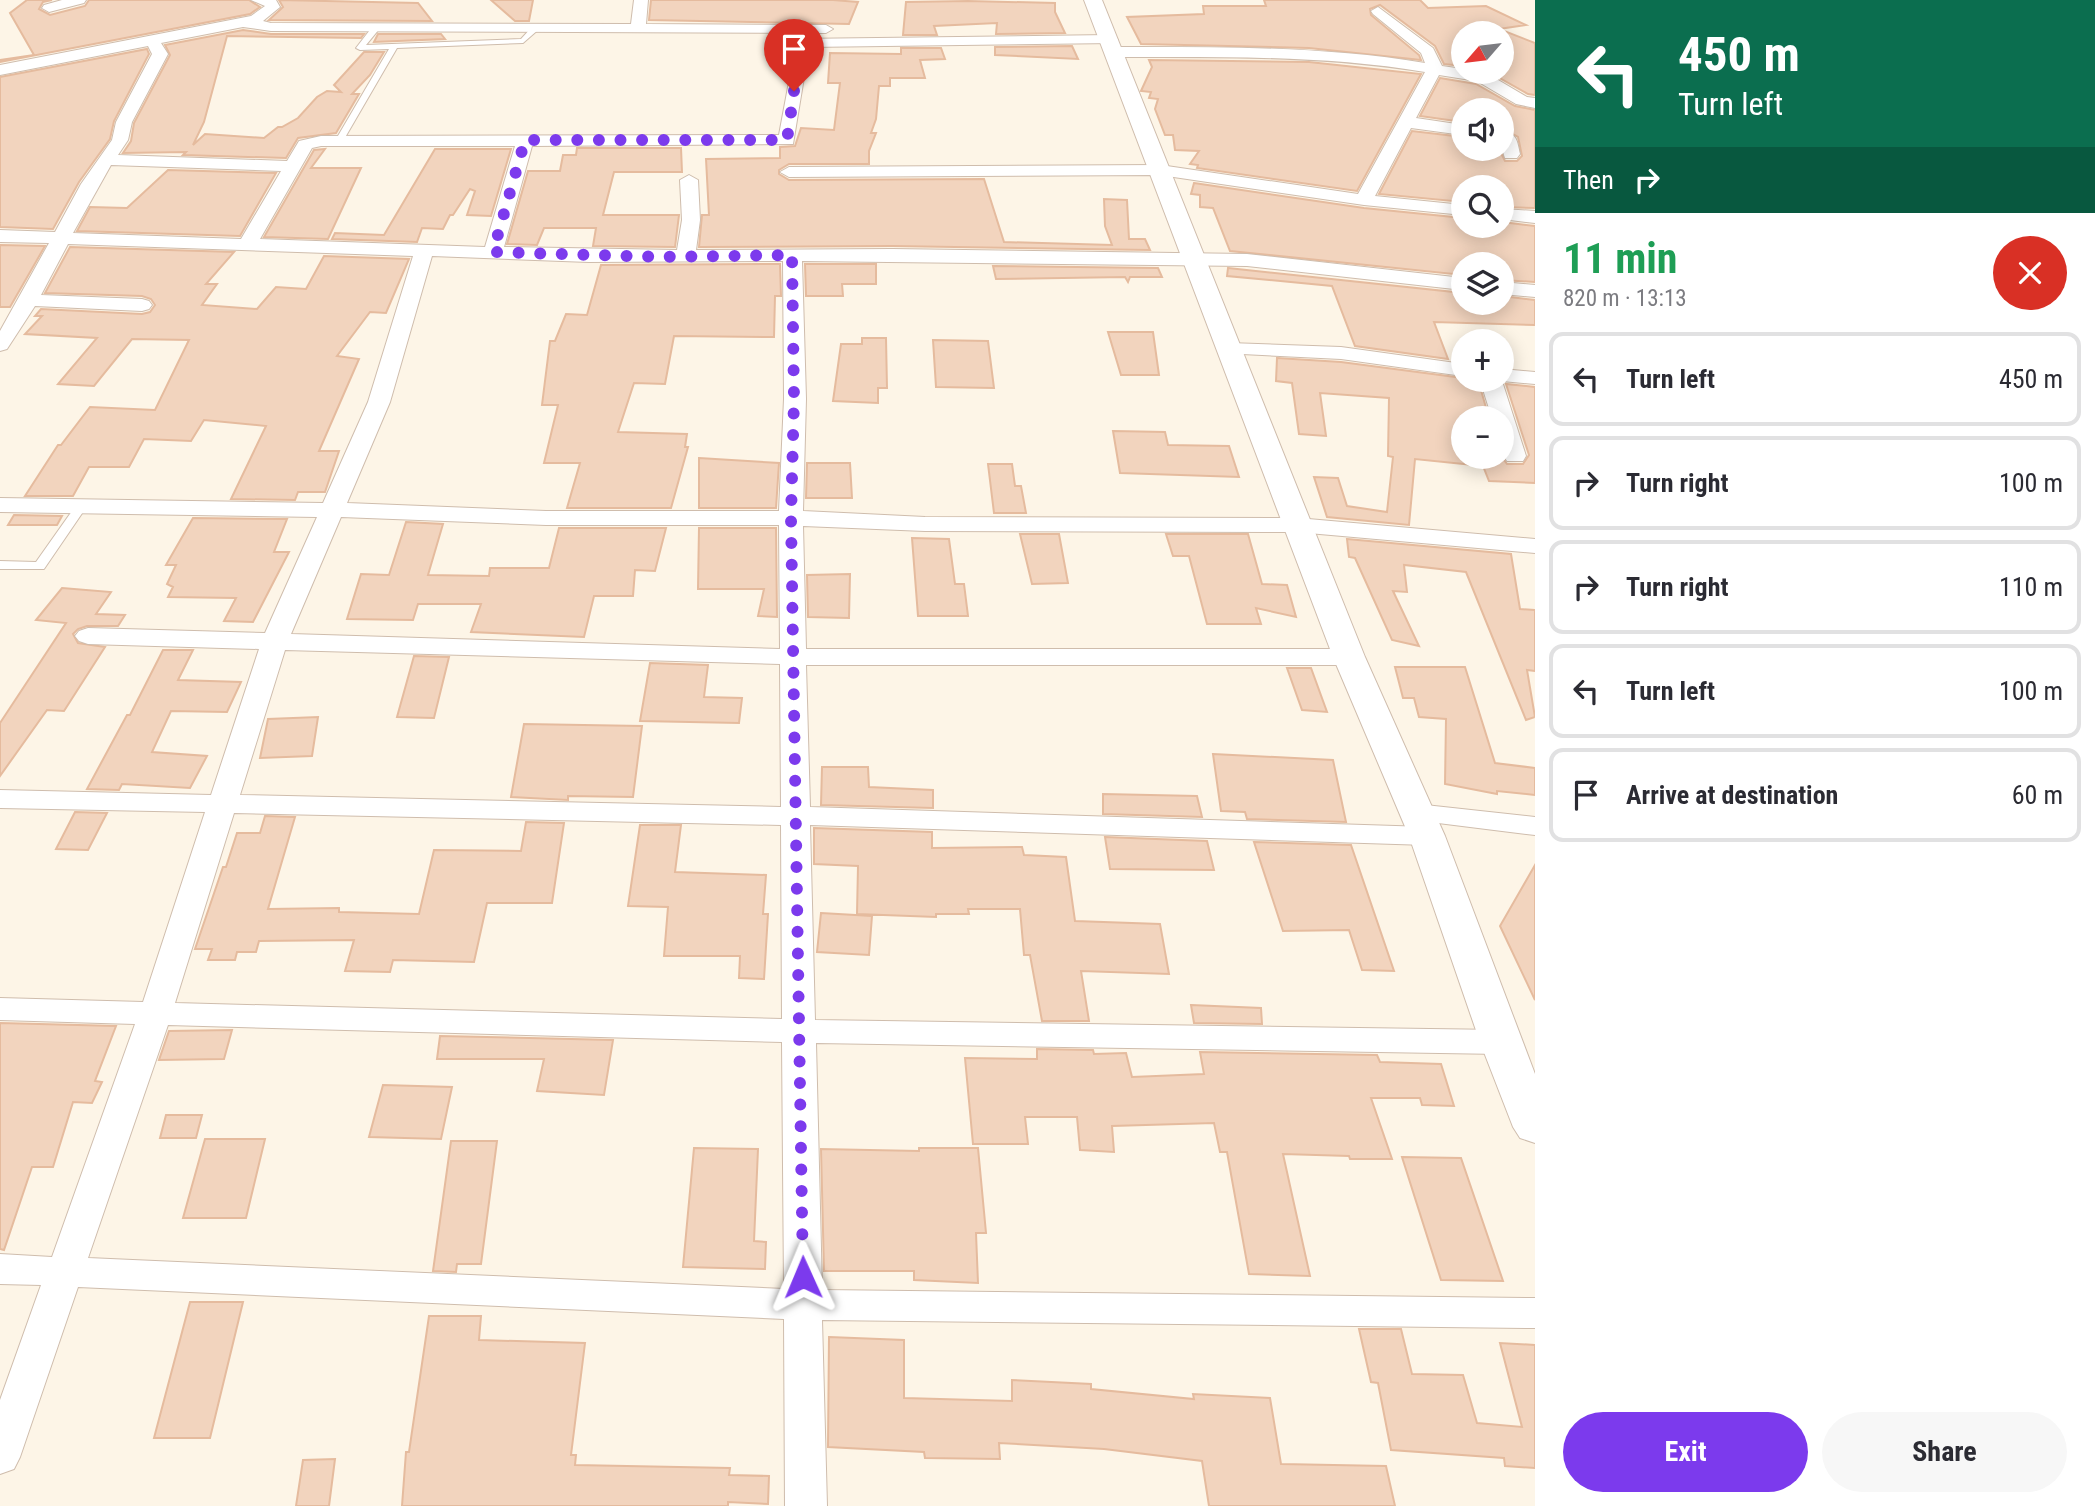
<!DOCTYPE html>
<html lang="en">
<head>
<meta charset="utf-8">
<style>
  body { margin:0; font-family:"Roboto Condensed",sans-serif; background:#f7f7f7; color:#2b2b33; height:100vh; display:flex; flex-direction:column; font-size:26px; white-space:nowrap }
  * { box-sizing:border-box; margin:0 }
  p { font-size:23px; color:#7c7c81 }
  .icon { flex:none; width:38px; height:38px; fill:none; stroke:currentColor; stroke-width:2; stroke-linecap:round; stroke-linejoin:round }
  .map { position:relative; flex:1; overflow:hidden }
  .side { display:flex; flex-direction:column; background:#fff; width:560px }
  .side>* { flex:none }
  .banner { background:#0b6e4f; color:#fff; overflow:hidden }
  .needle { width:46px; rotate:242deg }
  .tools { position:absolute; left:1451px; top:21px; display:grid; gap:14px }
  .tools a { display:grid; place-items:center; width:63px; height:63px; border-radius:50%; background:#fff; box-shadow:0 4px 18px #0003; font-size:35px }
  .pin { position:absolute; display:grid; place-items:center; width:60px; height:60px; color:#fff; margin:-72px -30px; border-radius:50% 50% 50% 0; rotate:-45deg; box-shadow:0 0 7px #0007 }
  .pin .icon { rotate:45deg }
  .me { position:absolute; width:77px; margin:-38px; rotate:359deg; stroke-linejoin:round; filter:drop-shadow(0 0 5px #0008) }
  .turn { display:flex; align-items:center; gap:24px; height:147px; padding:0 28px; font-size:32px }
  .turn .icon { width:91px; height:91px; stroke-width:2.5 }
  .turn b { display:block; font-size:49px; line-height:60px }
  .then { display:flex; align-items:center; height:66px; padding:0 28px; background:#0003; gap:14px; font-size:26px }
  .round { display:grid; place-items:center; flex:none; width:74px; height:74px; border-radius:37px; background:#f7f7f7 }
  .head { display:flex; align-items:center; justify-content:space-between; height:119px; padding:0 28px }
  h1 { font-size:42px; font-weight:700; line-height:52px; color:#1e9e55 }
  .cta { display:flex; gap:14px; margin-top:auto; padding:14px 28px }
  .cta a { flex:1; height:80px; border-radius:42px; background:#7c3aed; color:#fff; font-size:28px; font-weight:700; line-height:80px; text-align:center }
  .cta a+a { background:#f7f7f7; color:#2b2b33 }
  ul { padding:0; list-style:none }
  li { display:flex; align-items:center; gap:21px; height:94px; margin:0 14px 10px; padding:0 14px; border:4px solid #e1e1e2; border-radius:14px }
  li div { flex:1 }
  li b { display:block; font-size:26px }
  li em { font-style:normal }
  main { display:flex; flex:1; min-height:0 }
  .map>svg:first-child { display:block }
</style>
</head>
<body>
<main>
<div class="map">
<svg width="1535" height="1506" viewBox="0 0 1535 1506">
  <rect width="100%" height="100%" fill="#fdf5e7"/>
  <path fill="#f2d4be" stroke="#e5bb9e" stroke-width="2" d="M27,0H52L43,2L39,9L50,15L85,6L89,0H249L260,7L250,14L0,62V60L34,55L10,13Z
    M279,0L418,3L432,21L269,20L283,7Z
    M491,0H533L529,21H515Z
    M651,0H833L858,2L849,24L649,20Z
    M1264,0H1420L1428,8L1486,6L1526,25L1499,29L1535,43V95L1528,94L1489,72H1502V33H1463V66L1444,64L1435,46L1380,5L1370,9L1371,15L1419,55L1421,60L1309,48L1141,44L1127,17L1204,14L1203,6H1266Z
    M968,1L1055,3V12L1065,33L996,34L997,23L934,26L937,35H903L906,2Z
    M243,30L271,34H364L361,38L227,36L204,122L193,145L205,134L264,138L278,127H282L298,118L317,97L327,91L341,92L334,85L364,52H384L370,75L352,94H359L336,133L298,138L286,158L183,155L186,152L123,153L131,141L134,123L170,55L165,45Z
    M378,34H441L445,39L374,42Z
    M1072,46L1078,59L995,55V47Z
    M901,48H941L945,59L920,60L925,78H890V86H879L876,119L871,133H876L869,151V164H789L779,170V174L789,180L984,179L1004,242L1112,245L1105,226L1104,199L1127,200L1129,239H1145L1150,250L892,246L699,247L702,215H709L706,159L780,158V147L795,146L801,128L834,130L840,83H828L830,53L901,54Z
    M147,49L149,54L114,121L110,139L79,182L53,229L0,227V77Z
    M1149,60L1309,62L1421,74L1357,191L1197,168L1198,165L1190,164L1199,151L1175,150L1173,135H1165L1155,109L1158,99L1149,98L1151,92L1141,91L1152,67Z
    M1440,78L1476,84L1515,106L1535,110V208L1502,207V187H1463V202L1379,194L1412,131L1463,137V149H1499L1505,161H1517L1522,156L1518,137L1502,128V110H1463V122L1420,116Z
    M577,148H681L682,172H614L603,215H679L675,247L593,246L596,228H544L537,245L507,244L528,171H560L563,155H576Z
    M325,149L311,168H361L328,239L264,237L314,150Z
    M435,149H511L491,216L467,215L475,191L470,189L453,215H450L443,229L422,228L417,242L332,239L335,233L384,235Z
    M168,170L276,173L240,236L77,231L90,207L127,208Z
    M1194,183L1364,208L1463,218V226H1502V222L1535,226V282L1502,280V264H1463V275L1230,251L1213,208L1200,207V195L1191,194Z
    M0,245L45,246L10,307H0Z
    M70,247L234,252L206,284H217L202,305L257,309L276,287L306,289L324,256L409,259L386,313L370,312L337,356L359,359L319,451H339L325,492H298L295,500L231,499L266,426L204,420L191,441L144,439L129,467H89L73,496H25L58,445H61L90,407L155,410L189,340L132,339L94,386L58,384L97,338L25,334L42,316H35L41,309L142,314L150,312L155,305L151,299L142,296L45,293Z
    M780,264L781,296H775L774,337L674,336L665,384L634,383L618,432L687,434L685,447H688L671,508H567L580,463H544L558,405H542L550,341H555L566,314L587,315L601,265Z
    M805,264H876V284H842L843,296H806Z
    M993,266L1158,268L1162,277H1130L1128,282L1125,277L996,279Z
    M1228,268L1463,293V303H1502V296L1535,300V325L1434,322L1448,359L1355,346L1332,286L1227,276Z
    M1108,332H1153L1159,375H1121Z
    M862,338H886L887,388H878V403L833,401L841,344H862Z
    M933,340L988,341L994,388L936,387Z
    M1277,358L1341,362L1478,380L1489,418H1463V457H1502L1507,464H1523L1529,455L1506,384L1535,387V483L1489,481L1483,466L1415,459L1409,525L1327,517L1314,477L1338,478L1347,506L1387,512L1393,457L1388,456L1389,398L1320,393L1326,436L1299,434L1292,383L1276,381Z
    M1113,431L1165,432L1168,445L1229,446L1239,477L1120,473Z
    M699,458L779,463L776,508H699Z
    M807,463H850L852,498H806Z
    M988,464H1012L1015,486H1021L1026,513H994Z
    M14,515L62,516L57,525H8Z
    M193,518L287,519L274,552H289L253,622L224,621L236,598L168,597L173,587L167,584L176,565H166Z
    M406,522L443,524L428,575L489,576L490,568H549L559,528H666L655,571L635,570L633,596H594L584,637L471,632L481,604H418L413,620L347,619L361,574L389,575Z
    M699,528H776L777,617L758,616L764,589H698Z
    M1020,534H1059L1068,583L1032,584Z
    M1166,534H1248L1262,584L1287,585L1296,617L1256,608L1261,624H1207L1189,556H1173Z
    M912,538L949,539L955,584H964L968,616H918Z
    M1347,539L1511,554L1520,609L1535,610V671L1527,670L1535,717L1526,720L1466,572L1404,565L1407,592L1393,591L1419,646L1392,640L1355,558L1349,557Z
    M850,574L849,618L808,617L807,575Z
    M62,588L111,592L96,614L125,615L118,626H87L78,629L73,634L78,643L105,647L64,711L47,710L0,776V723L66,623L36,620Z
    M163,650H193L178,680L241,682L227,712L171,711L152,752L207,756L190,788L122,784L119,790L87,789L127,715H130Z
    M414,656L449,657L434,718L397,717Z
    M650,663L708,665L704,697L742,698L739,723L640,721Z
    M1395,667H1465L1495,763L1535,768V795L1497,791V794L1445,784L1446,719L1419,717L1414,698H1403Z
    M1287,668H1311L1327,712L1302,710Z
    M318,717L312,756L260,758L268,719Z
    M524,724L642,726L633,797L568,796V800L511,797Z
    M1213,754L1333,760L1346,822L1247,819L1245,812L1221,811Z
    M822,767H868L869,787L933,790V808L821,805Z
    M1103,794L1197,796L1202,817L1103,814Z
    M75,812L107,813L88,850L56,849Z
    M265,816L295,817L268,909L339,908V912L419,914L434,850L521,851L526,822L564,823L552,903H487L474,962L393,960L390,972L345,971L354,940L259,941L256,952H237L235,960H208L212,949H195L223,867H226L237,833H260Z
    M640,825H681L675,872L766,875L763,914H768L764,979L739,978L740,956H664L668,907L628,906Z
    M814,828L932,832V848L1022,847L1024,855L1066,857L1075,921L1160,924L1169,974L1081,971L1089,1021H1042L1030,955H1024L1020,909H968L969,914H936V917L857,914L858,866L814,864Z
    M1105,837L1207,841L1214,870L1110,869Z
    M1254,842L1351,845L1394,971L1362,970L1349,930L1283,931Z
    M1535,865V1000L1500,926Z
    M821,913L872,916L869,955L817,952Z
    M1191,1005L1261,1008L1262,1024L1194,1023Z
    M0,1023L116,1026L95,1081L102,1082L92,1103L73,1102L53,1167H32L4,1250L0,1249Z
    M232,1030L224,1059L159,1060L169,1031Z
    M440,1036L613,1040L604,1095L537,1091L544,1059H437Z
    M1037,1049L1093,1050L1094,1054L1126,1053L1132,1077L1204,1074L1200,1052L1377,1055L1380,1062L1441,1064L1454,1106L1422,1105L1420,1098H1371L1392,1159H1350L1349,1156L1283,1154L1310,1276L1249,1274L1227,1152H1220L1214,1123L1112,1126L1114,1152L1080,1150L1077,1117H1025L1028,1144H973L965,1058L1037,1059Z
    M383,1085L452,1087L441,1139L369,1137Z
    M166,1115H202L196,1138H160Z
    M205,1139H265L246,1218H183Z
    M451,1141H497L481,1264H457L456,1272L433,1271Z
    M694,1148L758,1149L754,1241L766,1242L765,1269L683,1267Z
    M919,1148H978L986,1233H976L978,1283L914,1280V1271H824L821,1149L919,1151Z
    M1402,1157L1461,1158L1503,1281L1441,1280Z
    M190,1302H243L210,1438H154Z
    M429,1316H481L479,1340L585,1343L571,1455H576L575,1465L730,1468L729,1475L769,1476L768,1504L728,1502V1506H402L406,1452H409Z
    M1359,1329H1401L1412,1374L1463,1375L1477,1423L1522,1427L1500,1343L1535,1345V1468L1505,1466L1504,1458L1391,1450L1378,1383L1371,1382Z
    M829,1337L904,1340V1398L1012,1401V1380L1091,1384V1389L1194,1399L1193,1394L1270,1398L1281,1464L1386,1466L1395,1506H1209L1202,1461L1104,1449L999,1443L1000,1459L925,1458L924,1452L828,1447Z
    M335,1459L329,1506H296L303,1460Z"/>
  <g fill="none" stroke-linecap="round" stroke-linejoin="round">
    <defs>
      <path id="service" d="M373,26L380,28L366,45L521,39L532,27L539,29L523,43L397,48L343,141L336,143L335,141L389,49L360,50L356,48Z
        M81,502L87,506L44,569H0V561L36,562L77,504Z"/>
      <path id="minor" d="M62,0H86L84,3L49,12L42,8L44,5Z
        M251,0H276L280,7L263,21L271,23L631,24L634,0H648L646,24L826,25L833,29L826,33L271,31L243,27L161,43L168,54L132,122L128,140L118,155L287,161L299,141L321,136L779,135L797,39L1110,35L1115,37L1118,40L1115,43L809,47L793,144L532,146L504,247L677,250L682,220L680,180L689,175L698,180L700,220L696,250L892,249L1247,254L1463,278V290L1247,266L802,261L806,399L803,511L925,517L1297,518L1535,539V553L1297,532L925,531L803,526L806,649H1349L1358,651L1362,657L1358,663L1349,665H806L810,807L1427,827L1437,830L1442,836L1437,842L1427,845L810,825L815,1020L1501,1030L1513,1034L1518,1042L1513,1050L1501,1054L816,1043L822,1290L1535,1298V1328L822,1320L827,1506H785L784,1319L78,1287L20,1457L14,1469L0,1474V1400L41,1285L0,1284V1254L52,1257L135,1024L0,1020V998L143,1002L205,812L0,808V790L211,795L259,649L88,644L79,641L75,636L79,631L88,628L265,633L317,517L0,512V498L323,503L368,402L413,256L68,244L41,295L142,299L149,301L152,305L149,309L142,311L35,306L7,349L0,351V331L49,243L0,242V230L55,232L81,184L112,140L116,122L152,54L148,46L0,75V65L251,16L265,6ZM321,146H515L485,247L260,239L312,148ZM111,165L281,171L241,239L73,233ZM432,256L589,262L783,261L784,399L779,511H546L347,503L390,402ZM341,517L546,525H779L780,649L291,634ZM285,650L780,664L781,807L240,795ZM234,813L781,825L782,1019L175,1003ZM168,1025L782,1042L784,1289L88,1258Z
        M1378,7L1433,48L1442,66L1463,69V72L1488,74L1527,97L1535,98V108L1516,104L1477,81L1439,75L1416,118L1463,125V135L1411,128L1375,196L1463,205V215L1364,205L1160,175L789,177L780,172L789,167L1160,165L1358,194L1425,72C1323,55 1218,57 1115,57L1107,52L1115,47C1218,47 1323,46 1425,63L1421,53L1373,14L1371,11Z
        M1502,130C1517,134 1517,140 1520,154L1517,158H1505L1502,149Z
        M1502,209L1535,211V223L1502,219Z
        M1502,282L1535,285V297L1502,294Z
        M1229,343L1341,347L1463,364V376L1341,359L1222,353L1219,349L1222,345Z
        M1502,369L1535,372V384L1502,381L1526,456L1523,461H1507L1504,456L1502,418H1492L1480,380H1502Z
        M1416,804L1535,817V835L1406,819L1401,813L1406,807Z"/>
      <path id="tertiary" d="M1084,0H1102L1365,657L1445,836L1535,1074V1143L1520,1138L1513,1127L1480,1042L1409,836L1333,657Z"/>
    </defs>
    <use href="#service" stroke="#cfbdad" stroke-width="2"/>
    <use href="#minor" stroke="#cfbdad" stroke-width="2"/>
    <use href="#tertiary" stroke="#cfbdad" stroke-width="2"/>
    <use href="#service" fill="#fff" fill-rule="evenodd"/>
    <use href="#minor" fill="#fff" fill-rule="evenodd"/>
    <use href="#tertiary" fill="#fff" fill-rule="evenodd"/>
  </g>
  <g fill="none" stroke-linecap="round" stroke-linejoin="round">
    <path stroke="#7c3aed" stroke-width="12" stroke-dasharray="0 21.6" d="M794,91L787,140H525L493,252L661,257L792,255L794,399L791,518L803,1277"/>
  </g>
</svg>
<div class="tools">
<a><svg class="needle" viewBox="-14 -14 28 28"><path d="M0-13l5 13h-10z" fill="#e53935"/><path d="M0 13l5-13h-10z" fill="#7c7c81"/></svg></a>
<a><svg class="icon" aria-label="sound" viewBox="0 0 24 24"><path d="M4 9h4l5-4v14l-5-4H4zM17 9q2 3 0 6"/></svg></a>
<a><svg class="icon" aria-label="search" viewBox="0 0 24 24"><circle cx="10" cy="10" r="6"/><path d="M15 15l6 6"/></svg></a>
<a><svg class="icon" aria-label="layers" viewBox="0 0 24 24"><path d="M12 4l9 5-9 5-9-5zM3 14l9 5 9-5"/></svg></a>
<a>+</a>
<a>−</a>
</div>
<div class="pin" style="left:794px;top:91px;background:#d93025"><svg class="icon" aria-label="arrive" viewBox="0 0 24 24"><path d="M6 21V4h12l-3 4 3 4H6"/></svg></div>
<svg class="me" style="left:803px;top:1277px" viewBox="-20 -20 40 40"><path d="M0-17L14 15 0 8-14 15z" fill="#7c3aed" stroke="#fff" stroke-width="4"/></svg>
</div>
<section class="side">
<div class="banner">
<div class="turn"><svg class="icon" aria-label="left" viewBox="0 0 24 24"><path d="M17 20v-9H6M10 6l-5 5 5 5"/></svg><div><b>450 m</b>Turn left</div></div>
<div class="then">Then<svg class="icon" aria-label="right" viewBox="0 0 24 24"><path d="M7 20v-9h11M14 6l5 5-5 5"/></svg></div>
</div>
<div class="head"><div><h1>11 min</h1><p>820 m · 13:13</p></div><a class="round" style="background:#d93025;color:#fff"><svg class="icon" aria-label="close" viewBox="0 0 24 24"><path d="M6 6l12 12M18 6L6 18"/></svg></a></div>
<ul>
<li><svg class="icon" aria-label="left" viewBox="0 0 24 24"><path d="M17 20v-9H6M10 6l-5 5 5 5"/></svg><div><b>Turn left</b></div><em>450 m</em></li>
<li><svg class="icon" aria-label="right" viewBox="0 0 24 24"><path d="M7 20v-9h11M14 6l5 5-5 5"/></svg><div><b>Turn right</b></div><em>100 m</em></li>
<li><svg class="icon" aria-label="right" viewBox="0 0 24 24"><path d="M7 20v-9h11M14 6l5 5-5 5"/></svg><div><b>Turn right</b></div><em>110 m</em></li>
<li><svg class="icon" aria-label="left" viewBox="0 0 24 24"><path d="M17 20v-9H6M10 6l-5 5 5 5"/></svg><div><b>Turn left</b></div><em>100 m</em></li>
<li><svg class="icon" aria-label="arrive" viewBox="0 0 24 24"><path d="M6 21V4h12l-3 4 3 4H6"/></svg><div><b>Arrive at destination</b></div><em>60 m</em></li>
</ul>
<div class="cta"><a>Exit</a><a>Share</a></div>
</section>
</main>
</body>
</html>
